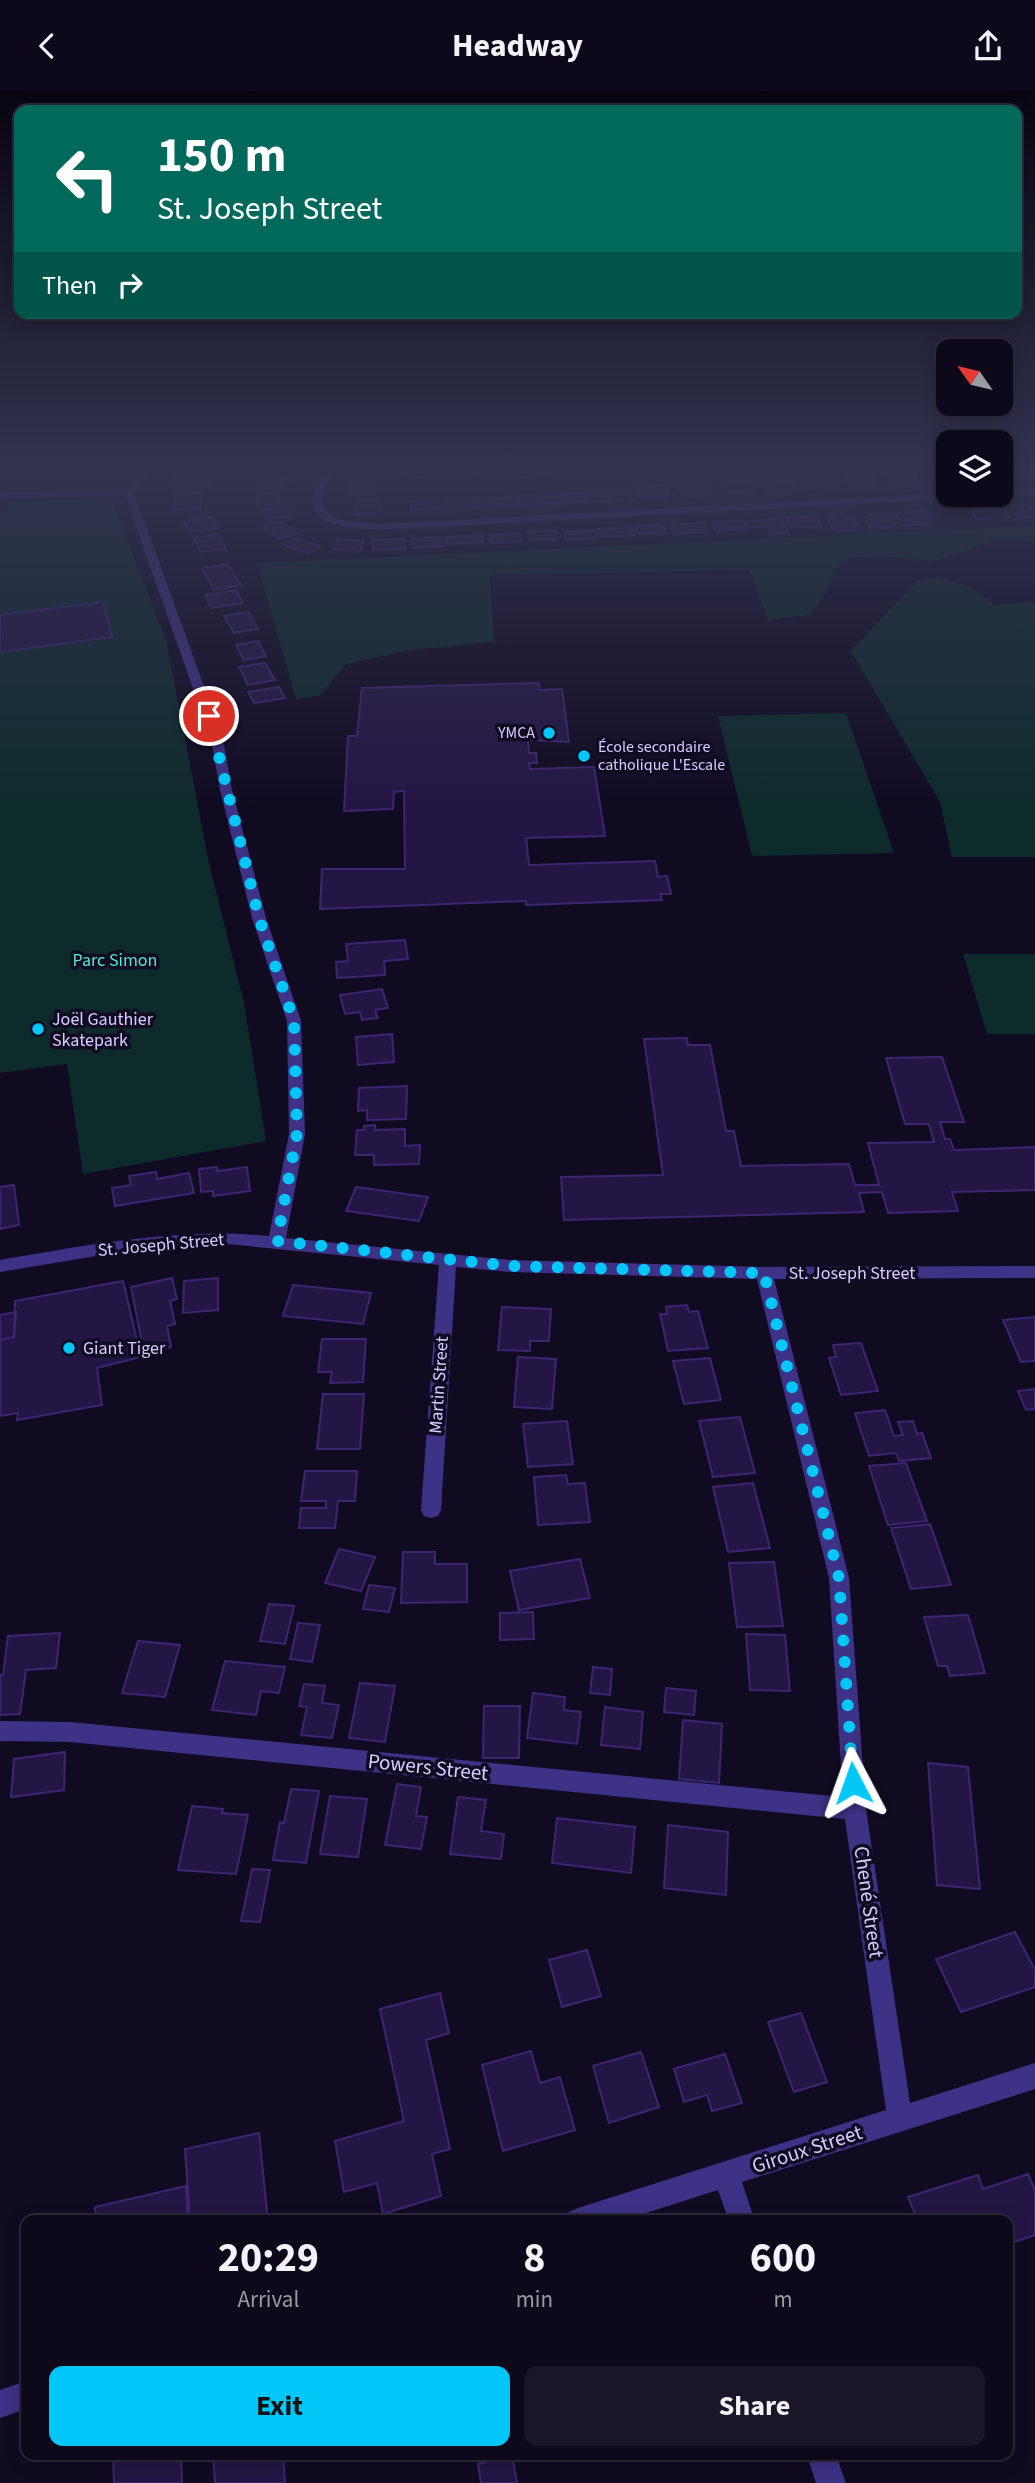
<!DOCTYPE html>
<html lang="en">
<head>
<meta charset="utf-8">
<style>
  body { margin:0; font-family:"Source Sans 3",sans-serif; background:#1b1627; color:#f1f3f6; height:100vh; display:flex; flex-direction:column; font-size:26px; white-space:nowrap }
  * { box-sizing:border-box; margin:0 }
  p { font-size:23px; color:#9a9aa2 }
  .icon { flex:none; width:38px; height:38px; fill:none; stroke:currentColor; stroke-width:2; stroke-linecap:round; stroke-linejoin:round }
  .map { position:relative; flex:1; overflow:hidden }
  .panel { position:absolute; left:21px; top:2124px; width:992px; height:245px; display:flex; flex-direction:column; background:#0d081a; border-radius:14px; box-shadow:0 4px 18px #0003,0 0 0 2px #2d2939 }
  .panel>* { flex:none }
  .hud { position:absolute; left:14px; top:14px; width:1008px; height:214px; border-radius:14px; box-shadow:0 4px 18px #0003,0 0 0 2px #2d2939; background:#00695c; color:#fff; overflow:hidden }
  .needle { width:46px; rotate:304deg }
  .fabs { position:absolute; left:936px; top:248px; display:grid; gap:14px }
  .fabs a { display:grid; place-items:center; width:77px; height:77px; border-radius:14px; background:#0d081a; box-shadow:0 4px 18px #0003,0 0 0 2px #2d2939; font-size:35px }
  .pin { position:absolute; display:grid; place-items:center; width:60px; height:60px; color:#fff; margin:-30px; border:4px solid #fff; border-radius:50%; box-shadow:0 2px 7px #0007 }
  .me { position:absolute; width:77px; margin:-38px; rotate:356deg; stroke-linejoin:round; filter:drop-shadow(0 0 5px #0008) }
  .turn { display:flex; align-items:center; gap:24px; height:147px; padding:0 28px; font-size:32px }
  .turn .icon { width:91px; height:91px; stroke-width:2.5 }
  .turn b { display:block; font-size:49px; line-height:60px }
  .then { display:flex; align-items:center; height:66px; padding:0 28px; background:#0003; gap:14px; font-size:26px }
  .eta { display:flex; justify-content:space-evenly; align-items:center; height:119px; text-align:center }
  .eta b { font-size:42px; font-weight:700; line-height:49px }
  .primary-button { display:flex; gap:14px; margin-top:auto; padding:14px 28px }
  .primary-button a { flex:1; height:80px; border-radius:14px; background:#00c7f7; color:#111; font-size:28px; font-weight:700; line-height:80px; text-align:center }
  .primary-button a+a { background:#1b1627; color:#f1f3f6 }
  header { display:flex; justify-content:space-between; align-items:center; height:91px; padding:0 28px; background:#0d081a; font-size:32px; font-weight:700 }
  .map>svg:first-child { display:block }
</style>
</head>
<body>
<header><svg class="icon" aria-label="back" viewBox="0 0 24 24"><path d="M15 5l-7 7 7 7"/></svg>Headway<svg class="icon" aria-label="share" viewBox="0 0 24 24"><path d="M12 15V3M7 8l5-5 5 5M5 13v7h14v-7"/></svg></header>
<div class="map">
<svg width="1035" height="2392" viewBox="0 0 1035 2392">
  <rect width="100%" height="100%" fill="#110b22"/>
  <path fill="#0e2b2c" d="M111,407L166,549L209,772L244,912L266,1050L83,1083L67,973L0,982V429L14,412Z
    M1035,435V450L996,449L931,471L887,465L850,466L834,480L830,495L810,524L768,529L749,479L490,484L494,551L410,559L346,573L320,605L296,608L257,472Z
    M938,486L971,496L994,514L1035,511V766H952L940,711L851,560L918,489Z
    M846,622L894,762L752,765L718,625Z
    M963,863H1035V943H987Z"/>
  <path fill="#241644" stroke="#3c2672" stroke-width="2" d="M176,380H198L195,389H210L206,397L169,395Z
    M407,380H438L435,387L404,385Z
    M445,380H475L476,384L446,386Z
    M514,380H547L548,383L519,387Z
    M928,380H948V391L939,392Z
    M1015,380H1035V387L1021,388Z
    M913,381L919,390H914L916,393L898,394L892,391L886,382Z
    M871,383L877,392H872L874,395L858,396L856,393H851L845,384Z
    M267,384L290,387L279,399L256,396Z
    M832,385L837,394L814,398L808,396L802,386Z
    M351,388H375L373,403L349,404Z
    M750,390L755,399L732,403L725,400L721,391Z
    M792,390L798,400L767,401L761,392Z
    M709,392L714,402L690,406L682,404L677,394Z
    M665,394L669,405L665,406H640L635,396Z
    M628,400L632,409L613,410L609,401Z
    M202,401L200,418L173,419L175,402Z
    M606,401L610,410L589,411L586,402Z
    M277,402L280,413L259,415L257,403Z
    M584,402L587,411L567,412L564,403Z
    M561,403L564,412L544,413L541,404Z
    M537,404L540,413L520,414L518,405Z
    M515,406L518,415L497,416L495,407Z
    M491,407L494,416L474,417L472,408Z
    M356,408H381L380,423L355,424Z
    M468,408L470,416L449,417L447,409Z
    M438,409L440,418L411,419L410,411Z
    M1028,414L1035,426L1018,427L1009,415Z
    M285,415L291,425L268,428L262,418Z
    M1003,418L1009,426L976,428L971,420Z
    M914,420H928L933,427L927,428L931,433L903,435L895,423Z
    M880,422L882,426L889,425L896,436L871,437L864,426H871L869,423Z
    M845,424L847,427H854L861,439L834,440L827,428H833L831,425Z
    M816,425L822,436L792,437L786,427Z
    M212,426L218,437L190,441L184,430Z
    M780,427L789,442L771,443L767,436L750,437L746,431Z
    M743,429L747,438L715,440L711,431Z
    M281,430L298,443L278,448L261,434Z
    M704,432L708,441L675,443L671,433Z
    M662,434L666,442L638,443L634,435Z
    M631,436L635,444L601,446L598,438Z
    M595,439L598,447L566,449L564,441Z
    M556,440L558,448L529,449L527,441Z
    M519,442L521,450L491,452L489,444Z
    M218,443L226,458L201,461L193,447Z
    M482,444L483,451L447,453L446,446Z
    M442,446L444,455L413,457L412,448Z
    M295,447L320,455L309,462L283,454Z
    M338,448L364,450L360,460L333,458Z
    M404,448L406,458L373,459L371,449Z
    M228,473L241,494L214,499L202,477Z
    M236,499L243,512L211,517L205,504Z
    M103,511L112,546L0,561V524Z
    M248,521L258,538L234,542L224,525Z
    M258,550L266,565L244,569L236,554Z
    M265,572L275,589L248,594L239,576Z
    M539,592L540,599L562,598L569,651L528,649L529,662H536L537,672H529L530,678L594,676L605,745L526,747L529,774L655,770L658,786L667,785L671,803H660L662,809L526,814V810L320,818L322,778H405L404,700L394,701L393,718L344,720L348,645H357L362,597Z
    M279,596L285,607L254,612L248,601Z
    M405,849L408,868L384,870L385,884L337,887L336,871L348,870L346,853Z
    M382,898L388,917L375,919L378,927L362,929L360,921L345,923L340,904Z
    M392,943L394,971L358,974L356,946Z
    M687,947L688,954H710L726,1040H734L741,1075L849,1073L855,1094H879L868,1052L934,1051L929,1033H905L886,967L942,966L964,1031H940L945,1048H950L954,1059L1035,1056V1099L952,1101L958,1120L888,1122L882,1101L859,1102L864,1121L564,1129L561,1086L663,1084L644,948Z
    M407,995L406,1028L367,1029V1019L358,1020L359,997Z
    M375,1034V1039L405,1038V1055L420,1054L419,1073L374,1074V1064H355L357,1039H364V1035Z
    M217,1076V1080L247,1076L250,1100L213,1105V1100L201,1101L199,1078Z
    M156,1081L157,1088L189,1082L194,1102L115,1115L112,1097L131,1094L129,1085Z
    M14,1094L19,1134L0,1138V1096Z
    M356,1096L428,1106L419,1130L346,1120Z
    M172,1187L177,1208L170,1210L175,1233L167,1235L171,1256L144,1262L131,1196Z
    M218,1187V1219L183,1222L184,1190Z
    M123,1190L141,1266L97,1277L102,1314L17,1329L18,1322L0,1325V1249L14,1246L15,1210Z
    M293,1194L371,1202L363,1233L283,1225Z
    M687,1214L689,1221L698,1220L708,1257L668,1260L660,1223H667L666,1216Z
    M502,1216L551,1218L549,1250H530V1260L498,1259Z
    M16,1221L14,1246L0,1249V1224Z
    M1035,1226V1270L1021,1271L1003,1229Z
    M322,1248H366L363,1291L330,1292L332,1281H318Z
    M861,1252L878,1300L841,1304L829,1267L836,1266L833,1254Z
    M518,1266L556,1268L552,1318L514,1316Z
    M710,1267L721,1309L684,1313L673,1270Z
    M1035,1298V1318L1026,1319L1018,1300Z
    M323,1303H364L360,1358H317Z
    M885,1319L894,1345L903,1344L898,1331L913,1330L917,1343L922,1342L931,1367L899,1370L896,1362L869,1365L855,1322Z
    M740,1326L755,1382L713,1386L699,1330Z
    M567,1330L573,1373L528,1376L523,1333Z
    M906,1372L927,1430L888,1434L869,1375Z
    M305,1380H357L355,1410H338L335,1437H299L301,1417H326V1410H301Z
    M566,1384L568,1393L585,1392L590,1431L538,1434L534,1386Z
    M753,1392L770,1457L728,1461L713,1396Z
    M930,1433L951,1494L911,1498L891,1437Z
    M339,1458L375,1466L361,1500L325,1492Z
    M403,1461H435V1473H467V1511L401,1512Z
    M580,1468L590,1507L519,1519L510,1480Z
    M774,1471L783,1535L737,1536L729,1472Z
    M369,1494L395,1497L389,1521L363,1518Z
    M269,1513L294,1515L285,1553L260,1550Z
    M533,1521L534,1548L500,1549V1522Z
    M968,1524L985,1582L950,1585L947,1575H938L924,1526Z
    M298,1532L320,1534L312,1571L290,1568Z
    M60,1542L56,1577L26,1579L20,1623L0,1624V1584H3L8,1545Z
    M746,1543L785,1544L790,1600L750,1599Z
    M138,1550L180,1554L165,1606L122,1602Z
    M225,1570L285,1576L279,1602L261,1600L256,1624L212,1619Z
    M593,1576L612,1578L610,1604L590,1602Z
    M360,1592L395,1595L385,1651L349,1647Z
    M304,1593L325,1595L322,1612L339,1614L332,1647L301,1644L307,1616L299,1615Z
    M666,1597L696,1600L694,1624L664,1621Z
    M533,1602L565,1606L564,1619L581,1621L577,1653L527,1647Z
    M484,1615H520L519,1667H483Z
    M605,1616L643,1621L640,1658L601,1654Z
    M683,1629L722,1633L719,1692L679,1688Z
    M65,1661L64,1699L11,1706L14,1668Z
    M928,1672L968,1676L980,1798L937,1794Z
    M397,1693L421,1696L416,1725L427,1726L421,1758L385,1754Z
    M291,1698L319,1700L306,1772L273,1769L280,1731L284,1732Z
    M330,1705L367,1708L358,1766L320,1763Z
    M458,1706L486,1709L481,1740L504,1743L501,1768L450,1763Z
    M192,1715L223,1718L222,1722L248,1724L236,1783L178,1779Z
    M557,1727L635,1736L631,1782L552,1772Z
    M668,1734L728,1741L726,1804L664,1797Z
    M252,1778L270,1779L260,1831L241,1830Z
    M1015,1841L1035,1879V1896L961,1921L936,1868Z
    M587,1859L601,1905L562,1916L549,1869Z
    M440,1902L449,1942L426,1949L450,2058L432,2063L441,2105L383,2123L377,2092L344,2101L335,2050L404,2030L380,1918Z
    M801,1922L827,1991L794,2001L768,1931Z
    M531,1960L540,1992L560,1986L575,2039L503,2060L482,1974Z
    M641,1961L659,2016L609,2032L593,1975Z
    M725,1963L742,2012L712,2020L707,2004L684,2011L674,1978Z
    M259,2042L268,2130H190L185,2058Z
    M1028,2083L1035,2099V2144L1008,2153V2130H918L908,2106L978,2084L983,2098Z
    M186,2095L188,2130H96L95,2116Z
    M113,2364H181L182,2392H114Z
    M213,2364H283L285,2392H215Z
    M512,2364L517,2392H481L478,2373Z"/>
  <g fill="none" stroke-linecap="round" stroke-linejoin="round">
    <path fill="#3d3285" fill-rule="evenodd" d="M141,380H151L134,402L223,648L232,699L266,827L301,930L305,1043L286,1147L511,1169L764,1176L1035,1175V1187L774,1188L849,1487L866,1718L910,2012L1035,1972V1998L742,2091L755,2130H729L718,2099L621,2130H565L569,2121L578,2117L886,2019L845,1728L70,1651L0,1650V1630L70,1631L843,1706L829,1487L757,1188L511,1181L456,1176L441,1419L438,1425L431,1427L424,1425L421,1419L439,1174L227,1153L120,1161L0,1181V1169C89,1154 179,1136 269,1145L289,1043L287,930L252,827L220,699L211,648L125,405L0,407V401L126,399Z
      M323,380H333C303,429 341,431 381,433L948,402V404H972L967,407L381,439C340,437 291,433 323,380Z
      M1035,398V404L1001,405L998,404H1001V399Z
      M26,2290V2318L0,2327V2299Z
      M807,2364H836L846,2392H816Z"/>
  </g>
  <linearGradient id="sky" x2="0" y2="1"><stop stop-color="#090613"/><stop offset="0.53" stop-color="#32344f"/><stop offset="1" stop-color="#32344f" stop-opacity="0"/></linearGradient>
  <rect width="1035" height="715" fill="url(#sky)"/>
  <g fill="none" stroke-linecap="round" stroke-linejoin="round">
    <path stroke="#00c7f7" stroke-width="12" stroke-dasharray="0 21.6" d="M209,625L259,827L294,930L297,1043L277,1150L511,1175L764,1182L839,1487L853,1692"/>
  </g>
  <g fill="#00c7f7" stroke="#110b22" stroke-width="2.5">
    <circle cx="549" cy="642" r="7"/>
    <circle cx="584" cy="665" r="7"/>
    <circle cx="38" cy="938" r="7"/>
    <circle cx="69" cy="1257" r="7"/>
  </g>
  <g text-anchor="middle" dominant-baseline="central" stroke-width="7" stroke-linejoin="round" paint-order="stroke">
    <g font-size="16" fill="#d7ccff" stroke="#110b22" text-anchor="end">
      <text x="535" y="642">YMCA</text>
      <text x="598" y="656" text-anchor="start">École secondaire<tspan x="598" dy="18">catholique L'Escale</tspan></text>
    </g>
    <g font-size="18" fill="#4fe9d1" stroke="#110b22">
      <text x="115" y="869">Parc Simon</text>
    </g>
    <g font-size="18" fill="#d7ccff" stroke="#110b22" text-anchor="start">
      <text x="52" y="928">Joël Gauthier<tspan x="52" dy="21">Skatepark</tspan></text>
      <text x="83" y="1257">Giant Tiger</text>
    </g>
    <g font-size="18" fill="#d7ccff" stroke="#110b22">
      <text transform="translate(161 1154) rotate(-5)">St. Joseph Street</text>
      <text x="852" y="1182">St. Joseph Street</text>
      <text transform="translate(439 1294) rotate(-86)">Martin Street</text>
    </g>
    <g font-size="21" fill="#d7ccff" stroke="#110b22">
      <text transform="translate(428 1676) rotate(6)">Powers Street</text>
      <text transform="translate(869 1811) rotate(82)">Chené Street</text>
      <text transform="translate(807 2058) rotate(-18)">Giroux Street</text>
    </g>
  </g>
</svg>
<div class="fabs">
<a><svg class="needle" viewBox="-14 -14 28 28"><path d="M0-13l5 13h-10z" fill="#e53935"/><path d="M0 13l5-13h-10z" fill="#9a9aa2"/></svg></a>
<a><svg class="icon" aria-label="layers" viewBox="0 0 24 24"><path d="M12 4l9 5-9 5-9-5zM3 14l9 5 9-5"/></svg></a>
</div>
<div class="pin" style="left:209px;top:625px;background:#d93025"><svg class="icon" aria-label="arrive" viewBox="0 0 24 24"><path d="M6 21V4h12l-3 4 3 4H6"/></svg></div>
<svg class="me" style="left:853px;top:1692px" viewBox="-20 -20 40 40"><path d="M0-17L14 15 0 8-14 15z" fill="#00c7f7" stroke="#fff" stroke-width="4"/></svg>
<div class="hud">
<div class="turn"><svg class="icon" aria-label="left" viewBox="0 0 24 24"><path d="M17 20v-9H6M10 6l-5 5 5 5"/></svg><div><b>150 m</b>St. Joseph Street</div></div>
<div class="then">Then<svg class="icon" aria-label="right" viewBox="0 0 24 24"><path d="M7 20v-9h11M14 6l5 5-5 5"/></svg></div>
</div>
<section class="panel">
<div class="eta">
<div><b>20:29</b><p>Arrival</p></div>
<div><b>8</b><p>min</p></div>
<div><b>600</b><p>m</p></div>
</div>
<div class="primary-button"><a>Exit</a><a>Share</a></div>
</section>
</div>
</body>
</html>
